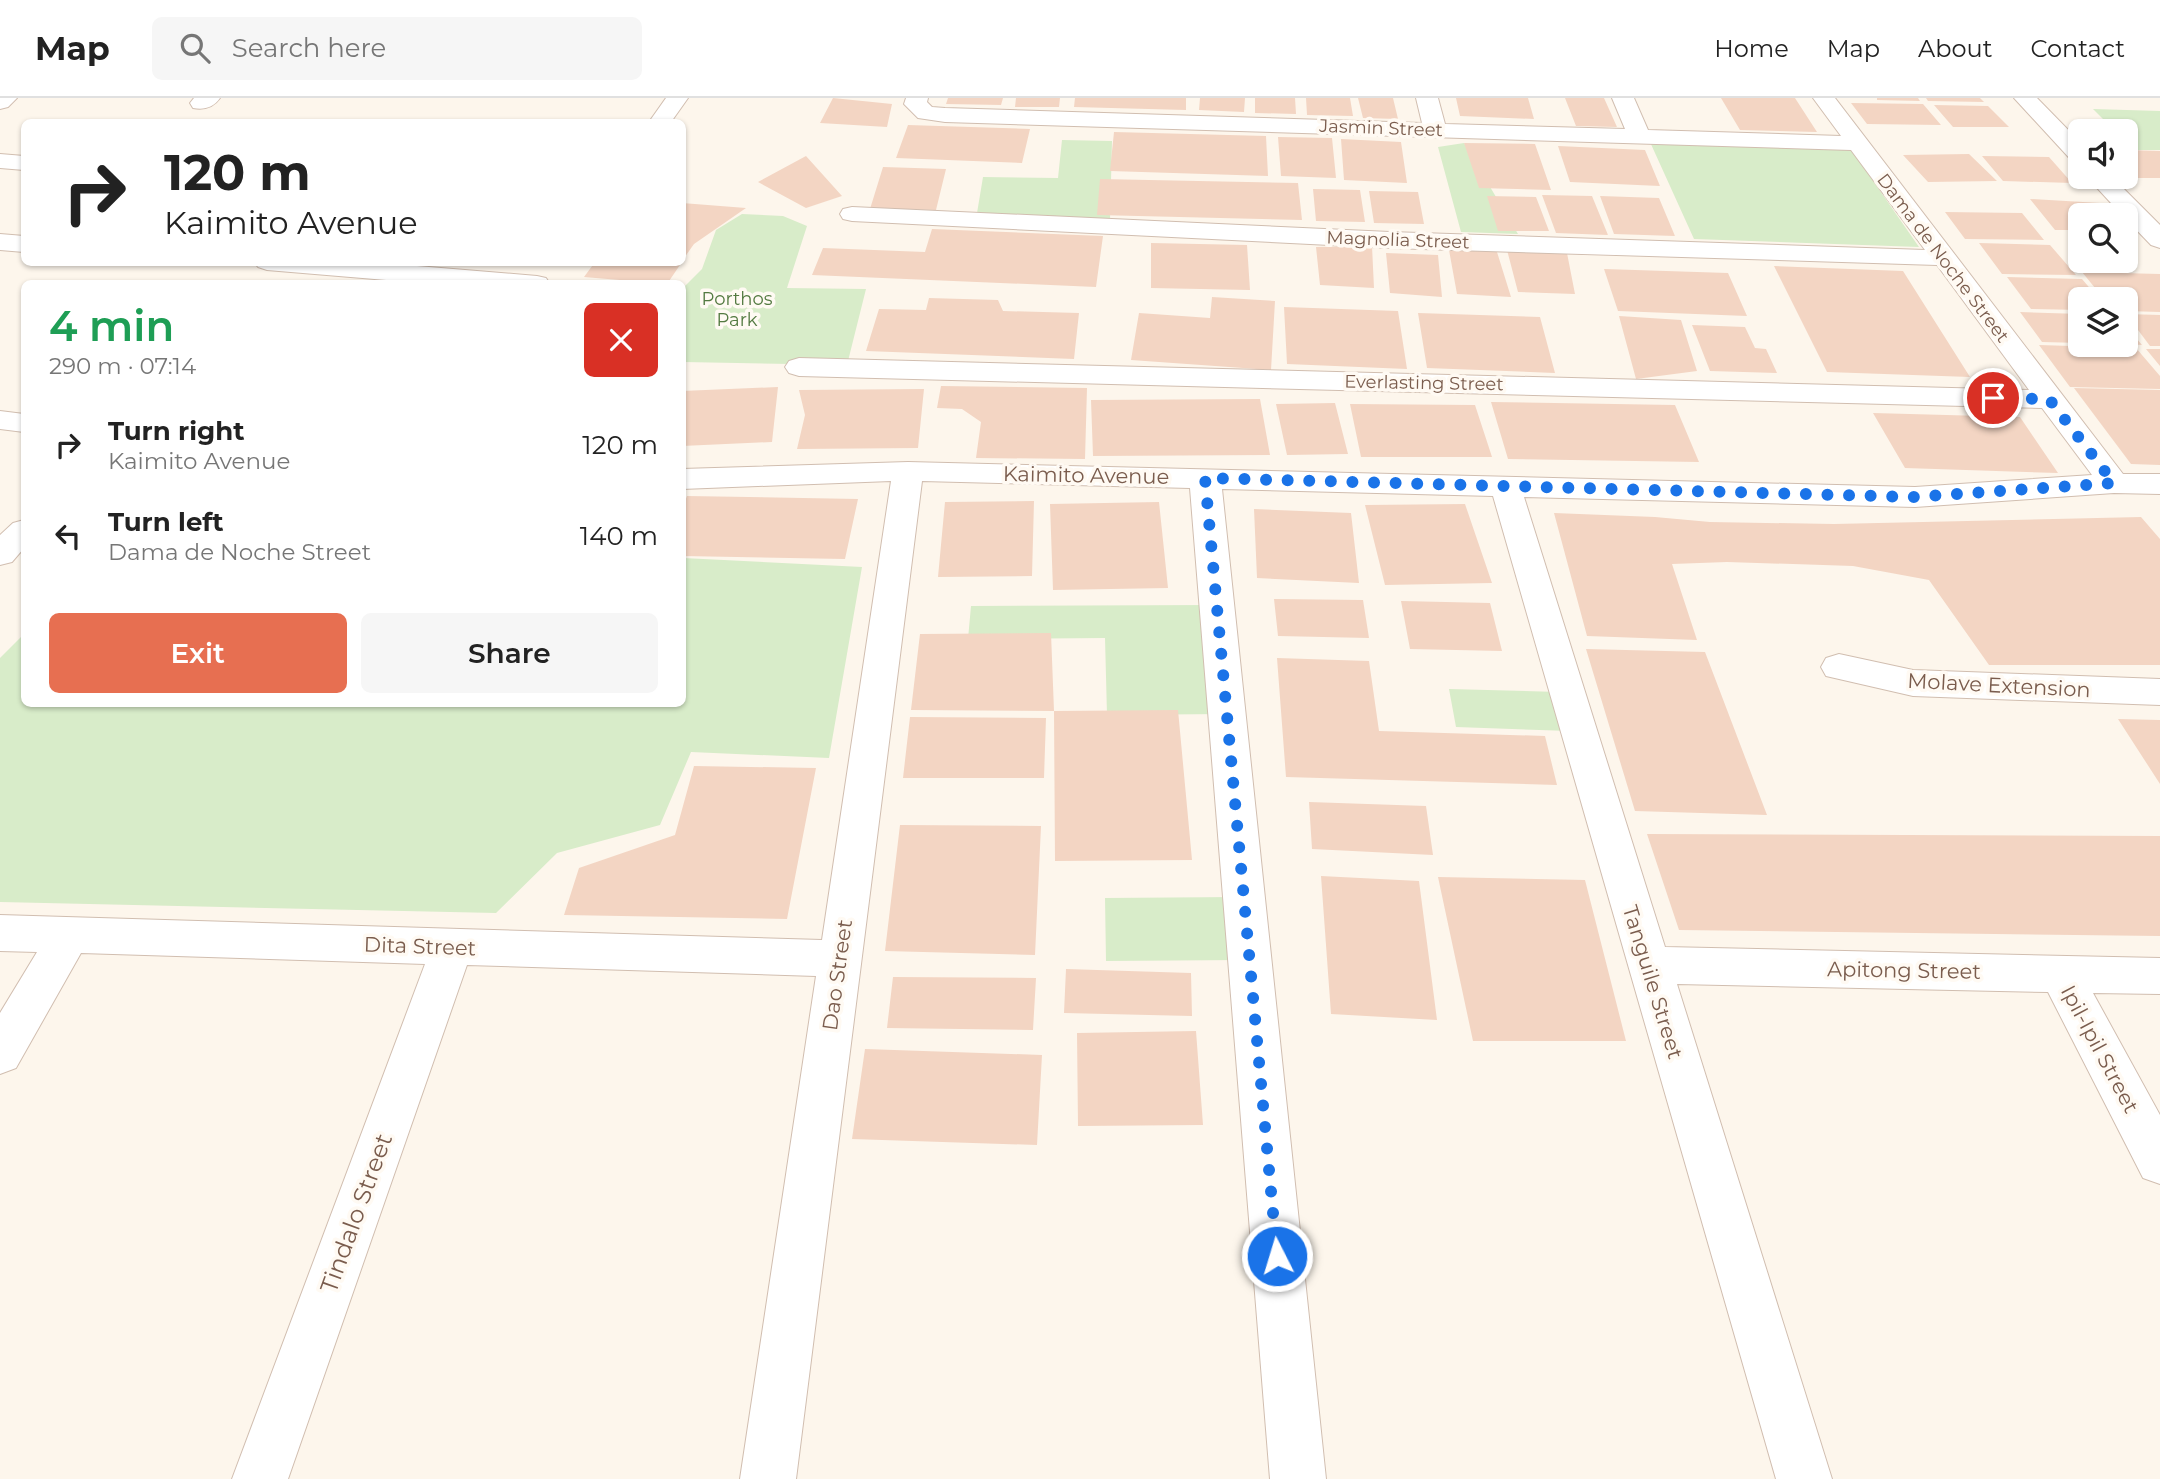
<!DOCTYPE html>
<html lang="en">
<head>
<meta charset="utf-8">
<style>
  body { margin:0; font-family:Montserrat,sans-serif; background:#f6f6f6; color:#222; height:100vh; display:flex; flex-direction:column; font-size:26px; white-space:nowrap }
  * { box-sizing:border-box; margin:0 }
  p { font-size:23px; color:#767676 }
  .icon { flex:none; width:38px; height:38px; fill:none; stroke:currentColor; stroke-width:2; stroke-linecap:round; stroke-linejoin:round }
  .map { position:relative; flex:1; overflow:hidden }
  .details { position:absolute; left:21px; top:182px; width:665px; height:427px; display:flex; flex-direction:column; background:#fff; border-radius:10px; box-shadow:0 2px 5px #0004 }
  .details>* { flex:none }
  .guide { position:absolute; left:21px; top:21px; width:665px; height:147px; border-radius:10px; box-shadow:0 2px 5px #0004; background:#fff; color:#222; overflow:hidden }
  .buttons { position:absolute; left:2068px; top:21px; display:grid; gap:14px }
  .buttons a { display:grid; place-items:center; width:70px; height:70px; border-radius:10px; background:#fff; box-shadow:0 2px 5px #0004; font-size:35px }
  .pin { position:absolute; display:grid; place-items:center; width:60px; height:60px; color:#fff; margin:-30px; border:4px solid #fff; border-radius:50%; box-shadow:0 2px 7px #0007 }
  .me { position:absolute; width:77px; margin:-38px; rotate:355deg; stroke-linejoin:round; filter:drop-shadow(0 0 5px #0008) }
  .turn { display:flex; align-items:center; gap:24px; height:147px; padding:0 28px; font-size:32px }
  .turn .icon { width:91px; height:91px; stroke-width:2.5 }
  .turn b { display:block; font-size:49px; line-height:60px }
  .round { display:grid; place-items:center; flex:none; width:74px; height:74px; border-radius:10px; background:#f6f6f6 }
  .headline { display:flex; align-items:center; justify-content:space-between; height:119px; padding:0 28px }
  h1 { font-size:42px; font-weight:600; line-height:52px; color:#1e9e55 }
  .cta { display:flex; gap:14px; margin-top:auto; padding:14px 28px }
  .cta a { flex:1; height:80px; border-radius:10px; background:#e76f51; color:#fff; font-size:28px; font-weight:600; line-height:80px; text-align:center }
  .cta a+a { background:#f6f6f6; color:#222 }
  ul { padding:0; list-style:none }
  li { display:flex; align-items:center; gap:21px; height:91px; padding:0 28px }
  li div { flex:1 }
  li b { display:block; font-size:26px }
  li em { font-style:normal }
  header { display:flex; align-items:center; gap:42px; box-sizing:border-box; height:98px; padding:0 35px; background:#fff; border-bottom:2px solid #e0e0e0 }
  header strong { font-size:33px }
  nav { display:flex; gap:38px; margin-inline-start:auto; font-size:24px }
  .search { width:490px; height:63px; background:#f6f6f6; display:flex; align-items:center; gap:18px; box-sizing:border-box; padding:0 24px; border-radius:10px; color:#767676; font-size:26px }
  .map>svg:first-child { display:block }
</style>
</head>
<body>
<header>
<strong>Map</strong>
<div class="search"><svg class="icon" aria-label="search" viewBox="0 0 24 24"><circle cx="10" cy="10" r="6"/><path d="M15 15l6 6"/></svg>Search here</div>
<nav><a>Home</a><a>Map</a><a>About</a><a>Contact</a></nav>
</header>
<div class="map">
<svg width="2160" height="1381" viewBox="0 0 2160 1381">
  <rect width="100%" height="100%" fill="#fdf6ec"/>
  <path fill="#d8ecc9" d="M2093,11L2160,13V52H2133L2126,44V33H2115Z
    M1062,42L1112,43L1110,122L976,121L983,79L1058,80Z
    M1650,44L1851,51L1919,149L1694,141Z
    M1464,45L1518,136L1461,134L1438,49Z
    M742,116L783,118L807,128L787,190L866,191L847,267L683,264V190L702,171L716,132Z
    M683,460L862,469L829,660L691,654L660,727L557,755L496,815L0,804V560L24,536V606H682Z
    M1214,507L1225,616L1107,617L1105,540L968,541L971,508Z
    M1449,591L1559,594L1570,633L1456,629Z
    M1236,799L1242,862L1106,863L1105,800Z"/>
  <path fill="#f3d5c3" d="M833,0L892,6L887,29L820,25Z
    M948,0H1003L1001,7L946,6Z
    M1016,0H1060L1059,9H1015Z
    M1075,0H1186V12L1074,9Z
    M1200,0H1245L1244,14L1199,12Z
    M1255,0H1295L1296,16L1255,15Z
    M1306,0H1350L1353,18L1307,17Z
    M1358,0H1393L1398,21L1363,20Z
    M1456,0H1528L1534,21L1460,18Z
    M1565,0H1604L1617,29L1576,28Z
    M1721,0H1795L1817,34L1740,32Z
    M1877,0H1918L1920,3L1877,2Z
    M1926,0H1980L1984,4L1928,3Z
    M1851,5L1923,6L1941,27L1867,26Z
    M1934,7L1988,8L2009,29H1953Z
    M908,27L1030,31L1022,65L896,60Z
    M1114,34L1266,38L1268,78L1110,73Z
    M1278,39L1332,40L1336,80L1281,78Z
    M1341,41L1401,44L1407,85L1344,82Z
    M1464,45L1535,46L1551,92L1479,90Z
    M1558,48L1645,52L1660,88L1570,84Z
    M2126,52L2160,53V80H2126Z
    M1969,56L1997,83L1928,84L1903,57Z
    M806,58L842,98L806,110L758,84Z
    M1982,58L2049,59L2072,85L2003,83Z
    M883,69L946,71L936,112L870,111Z
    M1100,81L1298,85L1302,122L1097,117Z
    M1313,91L1360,92L1365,124L1316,123Z
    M1369,93L1418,94L1424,126L1374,125Z
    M1542,97L1592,98L1608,137L1556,135Z
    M1487,98L1536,99L1549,133H1498Z
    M1600,98L1659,100L1675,138L1614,136Z
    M2030,101L2100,105L2110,117H2081V132H2055Z
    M682,105L746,110L694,146L682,163Z
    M1945,114L2022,115L2044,142L1965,141Z
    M932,131L1103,138L1096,189L812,177L823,150L925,154Z
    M1151,145L1247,147L1250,192L1151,190Z
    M1979,145L2050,147L2076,177L2002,176Z
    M1372,148L1374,190L1320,187L1316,149Z
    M1449,152L1497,154L1511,199L1457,196Z
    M1507,152L1567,155L1575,196L1518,194Z
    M1386,155L1438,157L1442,199L1390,195Z
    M595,164H682L667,186L584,179Z
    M1774,168L1903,173L1970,279L1827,274Z
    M1604,171L1728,175L1747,218L1618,213Z
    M2082,174L2160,176V214L2126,213V201H2104Z
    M2007,179L2082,181L2099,201H2081V212L2031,211Z
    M1212,199L1275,203L1271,272L1131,262L1139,215L1210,220Z
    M929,200L998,202L1003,213L1079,215L1074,261L866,253L879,211L926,212Z
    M1284,209L1398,213L1407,271L1287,266Z
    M2020,214L2081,216V245L2042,244Z
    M1418,215L1540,219L1555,275L1427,270Z
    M2126,216L2160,217V248H2150Z
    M1619,218L1681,222L1697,273L1636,281Z
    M1692,227L1745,229L1755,250L1766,251L1777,275L1710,273Z
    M2126,228L2142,247L2126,246Z
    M2039,247L2136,250L2160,278V291L2070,289Z
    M2146,251H2160V268Z
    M941,288L1087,290L1085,361L976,360L981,324L962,311L937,310Z
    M778,289L772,344L682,348V293Z
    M2074,290L2160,292V367L2131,366Z
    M924,291L918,350L797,351L805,317L799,292Z
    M1260,301L1270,357L1093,358L1091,302Z
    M1491,304L1675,307L1699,364L1508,361Z
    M1335,305L1348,356L1287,357L1276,306Z
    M1350,306L1475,307L1492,359H1361Z
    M1873,315L2020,319L2058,375L1905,370Z
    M687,398L858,401L845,461L682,458V411Z
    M1034,403L1032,478L938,479L945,404Z
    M1159,404L1168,490L1053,492L1050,406Z
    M1465,406L1492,485L1385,487L1365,407Z
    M1254,411L1351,415L1359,485L1257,480Z
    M1554,415L1655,419L1710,424L1834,426L2141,419L2160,441V567H1989L1929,482L1853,468L1727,464L1672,466L1697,542L1587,538Z
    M1274,501L1363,502L1369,540L1278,538Z
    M1401,503L1490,505L1502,553L1410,551Z
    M1051,535L1054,613L911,612L920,536Z
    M1586,551L1705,554L1767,717L1635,713Z
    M1277,560L1369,563L1379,633L1545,638L1557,687L1286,679Z
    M1178,612L1192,762L1055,763L1054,613Z
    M910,619L1046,620L1044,680H903Z
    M2118,621L2160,622V686Z
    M694,668L816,670L787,821L564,817L579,770L675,737Z
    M1309,704L1426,708L1433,757L1312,751Z
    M900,727L1041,728L1035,857L885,853Z
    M1647,736L2160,738V838L1679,832Z
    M1321,778L1419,783L1437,922L1331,916Z
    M1438,779L1585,782L1626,943H1473Z
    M1066,871L1191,875L1192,918L1064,915Z
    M893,879L1036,880L1033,932L887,930Z
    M1196,933L1203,1027L1078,1028L1077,935Z
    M865,951L1042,957L1037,1047L852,1041Z"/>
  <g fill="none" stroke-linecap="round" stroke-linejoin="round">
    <defs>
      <path id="minor" d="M0,0H17L8,9L0,11Z
        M194,0H220C213,10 204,12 193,10L190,5Z
        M666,0H688L671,24H649Z
        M906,0H928L927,4L932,9L945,10L1422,25L1416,0H1438L1445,26L1625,31L1612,0H1634L1648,32L1841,38L1813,0H1835L2123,376H2160V396L2114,395L1915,409L1524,399L1665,849L2160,860V896L2093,895L2160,1017V1086L2143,1080L2048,894L1677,886L1832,1381H1776L1493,398L1222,391L1326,1381H1270L1190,390L922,383L796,1381H740L816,878L467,867L288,1381H232L425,866L81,855L16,970L0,976V915L37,854L0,853V817L822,842L891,383L682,391V371L908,364L1915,389L2092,377L2042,310L799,278L789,275L785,269L789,263L799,260L2029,292L1937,167L1390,150L852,123L843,121L840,116L843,111L852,109L1390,134L1925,152L1851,52L945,24L918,20L904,6Z
        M2014,0H2037L2081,45V66L2073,64Z
        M0,56L24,58V72L0,70Z
        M2087,79H2112L2160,127V150L2151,147L2126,121V117H2122Z
        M0,136L24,138V154L0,152Z
        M254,164H369L537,178L546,180L550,186H434L267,172L258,169Z
        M0,313L24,316V334L0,331Z
        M24,422V450L12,464L0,467V437L13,425Z
        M1839,556L1913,572L2160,581V607L1913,598L1826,578L1821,569L1826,560Z"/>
    </defs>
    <use href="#minor" stroke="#d1beb0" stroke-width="2"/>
    <use href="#minor" fill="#fff" fill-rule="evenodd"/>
  </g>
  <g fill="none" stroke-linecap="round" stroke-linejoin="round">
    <path stroke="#1a73e8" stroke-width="12" stroke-dasharray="0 21.6" d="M1277,1158L1205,380L1915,399L2114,385L2049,301L1993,300"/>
  </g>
  <g text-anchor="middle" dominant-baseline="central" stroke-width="7" stroke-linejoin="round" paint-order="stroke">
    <g font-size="18" fill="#7a5c4d" stroke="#fffaf3">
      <text transform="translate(1381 30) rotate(2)">Jasmin Street</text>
      <text transform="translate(1398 142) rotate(2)">Magnolia Street</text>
      <text transform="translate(1943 160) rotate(53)">Dama de Noche Street</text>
      <text transform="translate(1424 285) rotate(1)">Everlasting Street</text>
    </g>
    <g font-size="18" fill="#537a41" stroke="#fffaf3">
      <text x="737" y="201">Porthos<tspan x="737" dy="21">Park</tspan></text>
    </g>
    <g font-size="21" fill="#7a5c4d" stroke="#fffaf3">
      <text transform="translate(1086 377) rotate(1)">Kaimito Avenue</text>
      <text transform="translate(1999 587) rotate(3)">Molave Extension</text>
      <text transform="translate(420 848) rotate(2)">Dita Street</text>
      <text transform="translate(1904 872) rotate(1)">Apitong Street</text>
      <text transform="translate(837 877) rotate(-82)">Dao Street</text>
      <text transform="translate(1653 884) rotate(73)">Tanguile Street</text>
      <text transform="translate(2100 951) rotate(62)">Ipil-Ipil Street</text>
    </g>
    <g font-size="24" fill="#7a5c4d" stroke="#fffaf3">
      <text transform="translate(356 1115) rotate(-70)">Tindalo Street</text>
    </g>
  </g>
</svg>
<div class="buttons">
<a><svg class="icon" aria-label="sound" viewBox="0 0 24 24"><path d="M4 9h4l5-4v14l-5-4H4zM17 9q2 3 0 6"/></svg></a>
<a><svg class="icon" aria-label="search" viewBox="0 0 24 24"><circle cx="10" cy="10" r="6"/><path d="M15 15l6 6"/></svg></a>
<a><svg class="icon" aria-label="layers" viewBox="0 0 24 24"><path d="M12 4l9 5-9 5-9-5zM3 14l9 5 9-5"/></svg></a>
</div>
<div class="pin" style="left:1993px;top:300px;background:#d93025"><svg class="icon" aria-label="arrive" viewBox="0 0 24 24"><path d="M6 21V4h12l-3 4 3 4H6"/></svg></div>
<svg class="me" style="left:1277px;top:1158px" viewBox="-20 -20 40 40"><circle r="17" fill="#1a73e8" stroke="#fff" stroke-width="3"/><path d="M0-11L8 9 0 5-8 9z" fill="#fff"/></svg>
<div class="guide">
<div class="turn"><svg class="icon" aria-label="right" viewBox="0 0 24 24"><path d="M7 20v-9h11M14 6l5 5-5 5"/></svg><div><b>120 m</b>Kaimito Avenue</div></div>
</div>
<section class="details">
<div class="headline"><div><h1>4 min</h1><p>290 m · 07:14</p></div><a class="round" style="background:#d93025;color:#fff"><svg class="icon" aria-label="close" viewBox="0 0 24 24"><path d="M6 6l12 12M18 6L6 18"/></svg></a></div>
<ul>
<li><svg class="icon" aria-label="right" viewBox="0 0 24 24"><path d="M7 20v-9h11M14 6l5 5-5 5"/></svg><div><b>Turn right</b><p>Kaimito Avenue</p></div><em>120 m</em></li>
<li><svg class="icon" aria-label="left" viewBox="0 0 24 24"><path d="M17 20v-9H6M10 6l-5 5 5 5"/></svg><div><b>Turn left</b><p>Dama de Noche Street</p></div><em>140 m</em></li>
</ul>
<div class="cta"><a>Exit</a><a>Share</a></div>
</section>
</div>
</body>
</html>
